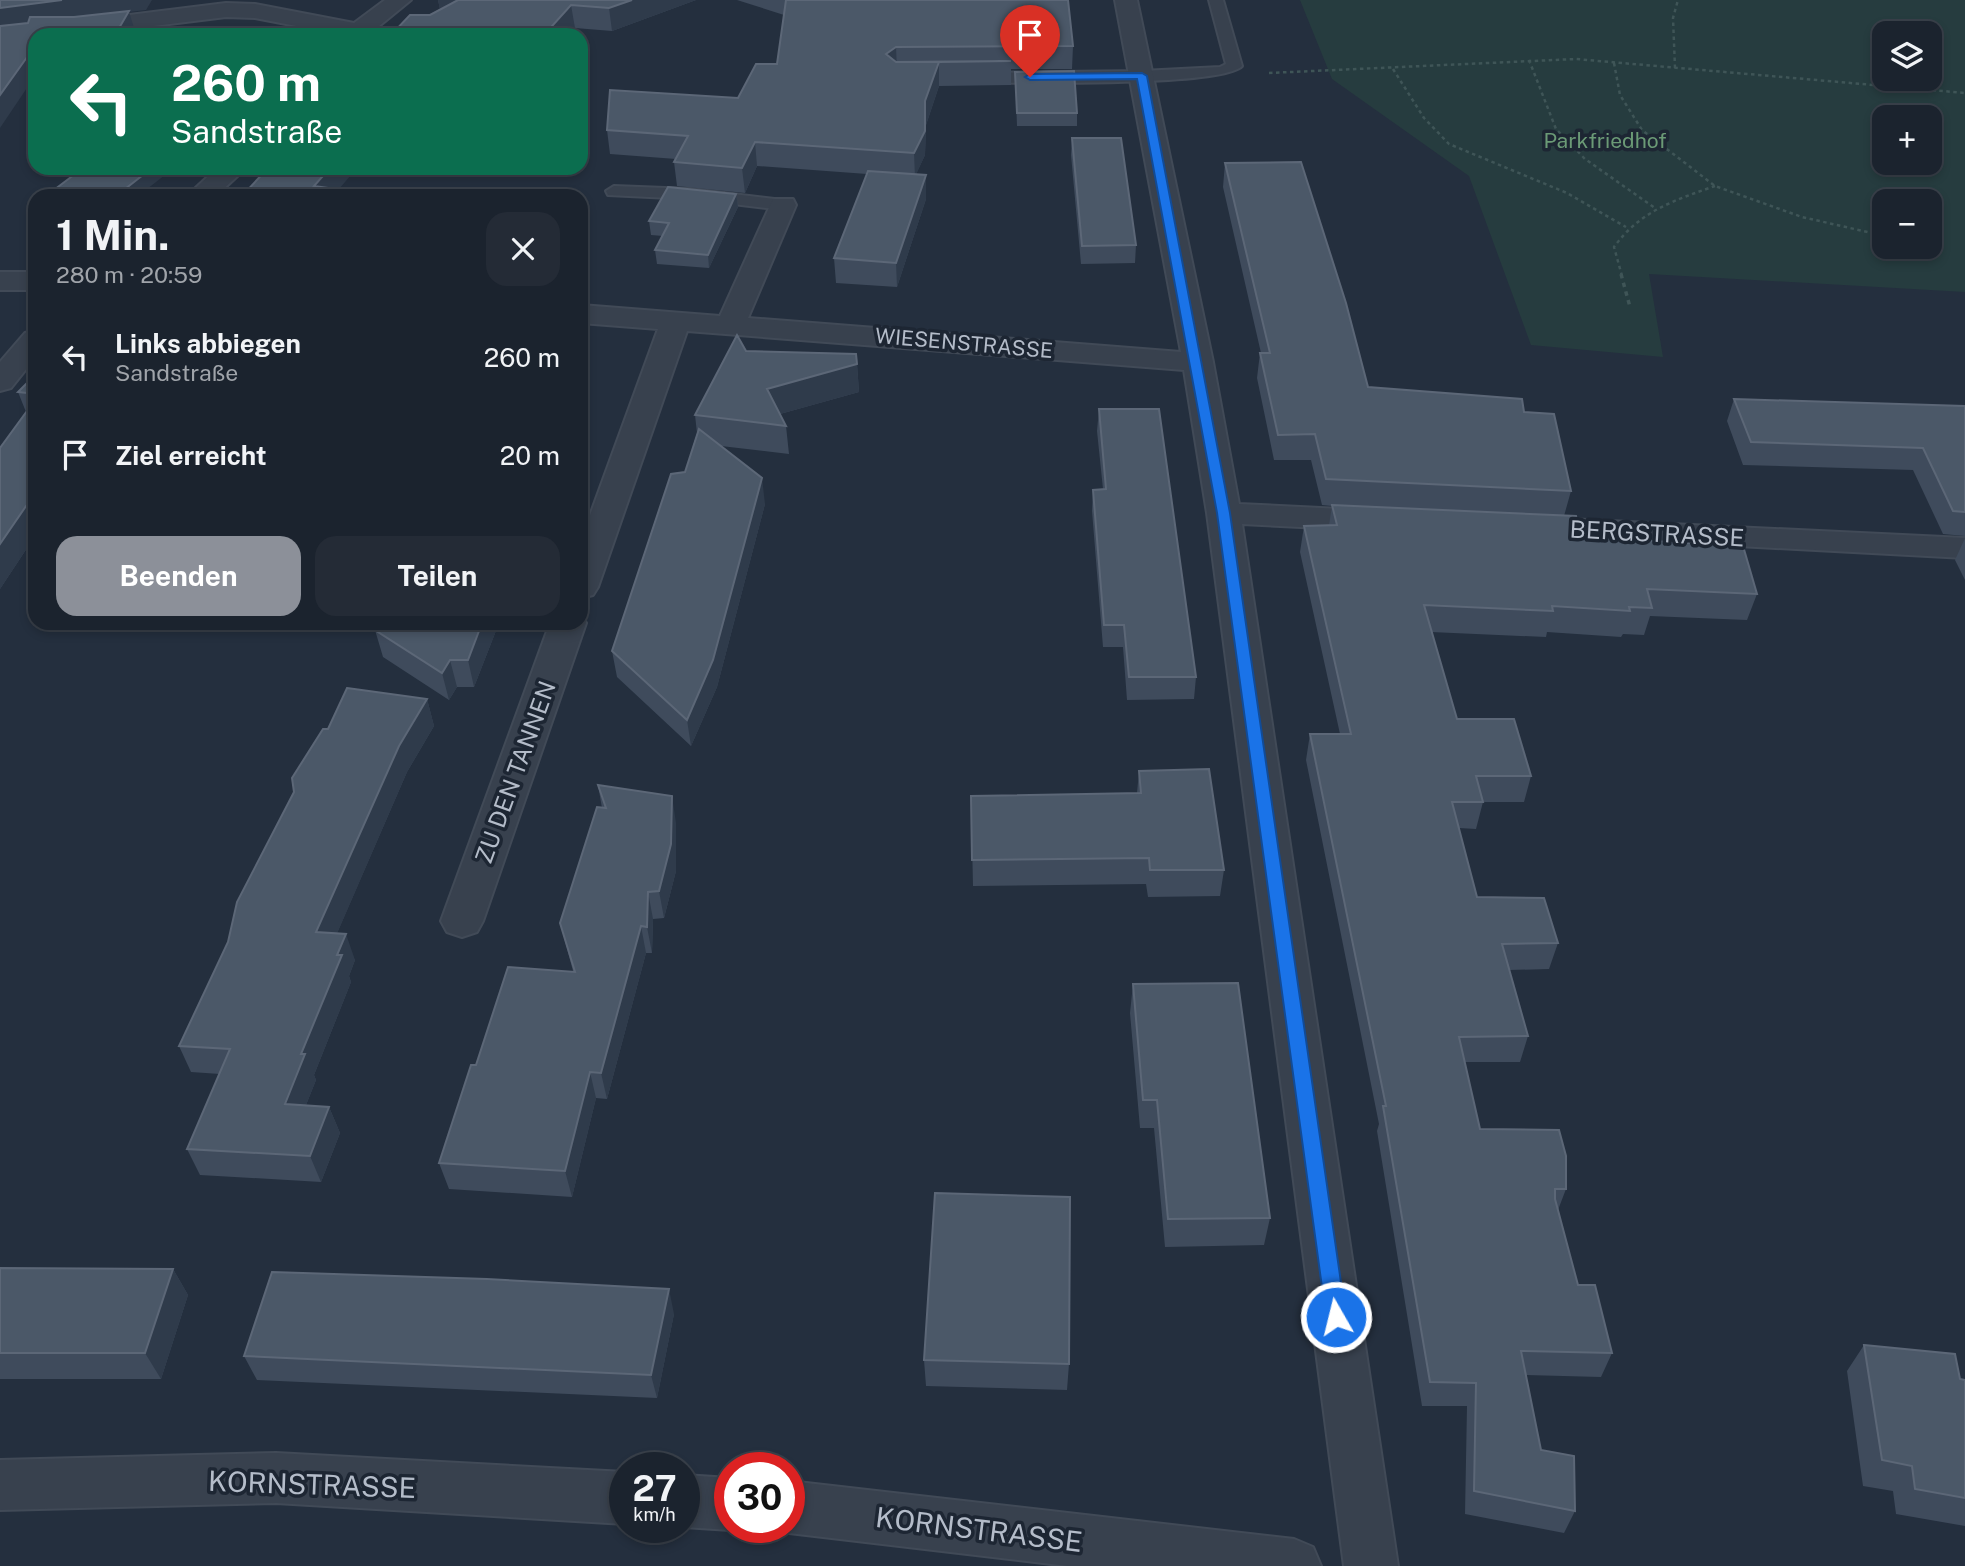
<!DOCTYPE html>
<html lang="de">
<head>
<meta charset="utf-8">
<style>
  body { margin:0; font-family:"Public Sans",sans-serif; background:#242b36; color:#f1f3f6; height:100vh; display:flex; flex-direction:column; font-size:26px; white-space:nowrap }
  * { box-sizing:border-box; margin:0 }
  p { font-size:23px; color:#a0a4aa }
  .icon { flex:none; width:38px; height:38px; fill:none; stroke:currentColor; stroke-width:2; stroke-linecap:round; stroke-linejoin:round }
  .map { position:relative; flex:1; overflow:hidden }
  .sheet { position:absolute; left:28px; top:189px; width:560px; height:441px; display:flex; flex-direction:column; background:#1b232e; border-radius:21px; box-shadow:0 4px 10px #0003,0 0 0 2px #39404a }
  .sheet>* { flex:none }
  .guide { position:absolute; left:28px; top:28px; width:560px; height:147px; border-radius:21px; box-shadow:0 4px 10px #0003,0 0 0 2px #39404a; background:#0b6e4f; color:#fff; overflow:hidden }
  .tools { position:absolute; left:1872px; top:21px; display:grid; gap:14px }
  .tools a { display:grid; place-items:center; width:70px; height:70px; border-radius:14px; background:#1b232e; box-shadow:0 4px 10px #0003,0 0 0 2px #39404a; font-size:35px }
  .speed { position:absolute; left:609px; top:1452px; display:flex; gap:14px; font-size:35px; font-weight:700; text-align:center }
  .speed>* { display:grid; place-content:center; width:91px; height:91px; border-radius:50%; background:#1b232e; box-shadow:0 4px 10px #0003,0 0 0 2px #39404a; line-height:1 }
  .speed small { font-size:18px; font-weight:400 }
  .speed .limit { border:10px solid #d22; background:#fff; color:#111 }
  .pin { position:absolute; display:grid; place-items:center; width:60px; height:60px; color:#fff; margin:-72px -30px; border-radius:50% 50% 50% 0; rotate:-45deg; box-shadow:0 0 7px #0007 }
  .pin .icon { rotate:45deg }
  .me { position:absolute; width:77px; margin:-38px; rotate:352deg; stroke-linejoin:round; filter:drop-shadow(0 0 5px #0008) }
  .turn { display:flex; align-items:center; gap:24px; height:147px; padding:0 28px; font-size:32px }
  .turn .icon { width:91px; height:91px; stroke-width:2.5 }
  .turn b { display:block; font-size:49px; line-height:60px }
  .round { display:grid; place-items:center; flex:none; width:74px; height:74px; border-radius:21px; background:#242b36 }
  .overview { display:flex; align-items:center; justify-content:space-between; height:119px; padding:0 28px }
  h1 { font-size:42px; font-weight:700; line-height:52px }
  .button { display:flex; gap:14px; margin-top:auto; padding:14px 28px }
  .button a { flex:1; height:80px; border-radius:21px; background:#8c9099; color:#fff; font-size:28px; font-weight:700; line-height:80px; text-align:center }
  .button a+a { background:#242b36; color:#f1f3f6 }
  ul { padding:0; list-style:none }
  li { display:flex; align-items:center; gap:21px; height:98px; padding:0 28px }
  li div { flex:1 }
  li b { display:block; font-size:26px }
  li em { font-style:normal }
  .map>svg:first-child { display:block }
</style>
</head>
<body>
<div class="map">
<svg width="1965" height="1566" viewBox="0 0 1965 1566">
  <rect width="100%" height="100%" fill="#242f3e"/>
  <path fill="#263c3f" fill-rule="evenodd" d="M1300,0H1965V292L1649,274L1663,357L1531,345L1469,176L1332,79ZM1885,33H1930V79H1885ZM1885,117H1930V163H1885ZM1885,201H1930V247H1885Z"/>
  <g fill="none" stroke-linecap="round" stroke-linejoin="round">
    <defs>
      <path id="service" d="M1209,0H1223L1242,66C1222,87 1018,82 978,83L970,78L978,73L1142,71L1220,67L1226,64Z
        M614,186L691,189L783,200L792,205L783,210L691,199L608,195L606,191Z"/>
      <path id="minor" d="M385,0H411L378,27L388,30L392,35H343L255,18L226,17L81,35H35V41L0,45V31L226,3L255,4L354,23Z
        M1115,0H1137L1213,362L1239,504L1382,511L1394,514L1399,521L1394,528L1382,531L1242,524L1398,1566H1344L1207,513L1184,370L687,331L598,587L593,595L581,598V540L658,329L581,323V305L720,316L773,199H793L796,205L748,318L1181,352Z
        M217,168H246L216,196H187Z
        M0,272H35V290H0Z
        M35,330V358L11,388L0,391V362L25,333Z
        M1526,517L1965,538V558L1514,534L1509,527L1514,520Z
        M581,616L586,623L483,921L477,932L462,937L447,932L441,921L550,623H581Z
        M276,1453L625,1472V1524L276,1503L0,1510V1460Z
        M684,1475L730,1478V1528H735L730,1530L684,1527Z
        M789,1481L1294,1539L1313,1547L1321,1566H1068L789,1533L776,1528H789Z"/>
    </defs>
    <use href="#service" stroke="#414a57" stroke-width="4"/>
    <use href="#minor" stroke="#414a57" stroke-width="4"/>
    <path stroke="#3f5557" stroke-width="2.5" stroke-dasharray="3.5 3.5" stroke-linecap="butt" d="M1529,60L1556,129L1585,159L1655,208
      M1614,63L1620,95L1642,130L1715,186L1802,217L1885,236
      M1675,68L1673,18L1678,0
      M1393,69L1424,118L1449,144L1567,193L1626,227
      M1269,73L1576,59L1965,93
      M1622,276L1614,247C1640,211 1675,200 1715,186"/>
    <path stroke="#3f5557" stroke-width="3.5" stroke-dasharray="4.5 4.5" stroke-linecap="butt" d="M1621,274L1630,307"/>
    <use href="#service" fill="#38414e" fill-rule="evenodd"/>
    <use href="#minor" fill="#38414e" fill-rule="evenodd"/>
  </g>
  <path fill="#3f4b5c" d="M438,0H696L612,31L575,28L568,35H391L440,9Z
    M737,0H1068L1073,46L1072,69H1011V85L939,86L926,125L925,155L916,174L926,175V199L897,287L836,283L834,258L867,174L757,166L745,193L677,186L674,162L676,159L610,154L607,130L738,98L777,64L784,15Z
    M1015,72L1077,113V126H1017Z
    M1072,138L1136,245L1135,263L1081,264L1071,155Z
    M1225,163L1368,387L1524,412L1571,491L1564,516L1581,537L1757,594L1747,620L1650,616L1644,635L1623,634L1621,637L1547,632L1546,637L1431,632L1457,719L1531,776L1524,802H1483L1476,829L1459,828L1477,897L1558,943L1549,969L1509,970L1528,1036L1520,1062H1465L1480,1129L1566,1189L1558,1210L1578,1285L1612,1353L1601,1377L1526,1375L1541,1450L1575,1511L1564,1533L1465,1514L1467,1406H1422L1377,1131L1379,1124L1306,760L1310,734H1340L1300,552L1304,526L1329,525L1332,506L1322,505L1311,460H1274L1257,378L1260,353H1261L1223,187Z
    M736,194L738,207L709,268L657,264L655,250L663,236L651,235L649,221Z
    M746,351L857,364L859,392L780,414L786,426L789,454L721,446L765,504L717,687L691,746L617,677L612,651L685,472L697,433L695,415Z
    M35,375V536L0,589V448L26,412L18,392Z
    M1734,399L1965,406V536L1943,534L1913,470L1743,465L1727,421Z
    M1099,409L1196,677L1194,699L1127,700L1123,647H1103L1092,511L1093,490L1103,489L1097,431Z
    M1965,538V580L1955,560Z
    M499,623L474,687H457L449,700L383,657L375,630Z
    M427,699L434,726L407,772L337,933L355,960L349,976L351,982L314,1075L316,1080L306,1105L329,1107L340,1133L321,1182L200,1175L187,1149L220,1074L191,1072L179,1046L228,942L294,792L328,729Z
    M1139,771L1224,870L1220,896L1148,897L1146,884L973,886L971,796L1137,793Z
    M598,785L676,823V871L664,918L653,919L652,953H646L607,1099L596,1098L572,1197L449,1189L439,1163L476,1065L573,971L560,923L602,808Z
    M1133,984L1270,1218L1264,1245L1165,1247L1154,1128H1140L1130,1013Z
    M0,1268L173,1269L188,1295L161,1379H0Z
    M674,1314L657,1398L257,1380L244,1356Z
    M1864,1345L1960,1379L1965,1380V1526L1896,1514L1893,1491L1863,1486L1847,1371Z
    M924,1360L1069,1364L1067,1390L926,1386Z"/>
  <path fill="#2f3b4b" d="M62,0H152L146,10L129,12L135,31L133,35L0,29V8Z
    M438,0H460L440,10Z
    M632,0H696L612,31L609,8Z
    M571,5L575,28L568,35H544Z
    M34,46L35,49V76L0,128V95Z
    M896,47L897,70L886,54Z
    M939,62V86L926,125L925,155L915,177L914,153L925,101Z
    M755,142L757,166L745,193L742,168Z
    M152,168H174L138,196H116Z
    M330,168H357L333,196L314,186Z
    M926,175V199L897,287L896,263Z
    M736,194L738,207L709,268L708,255Z
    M584,325L588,351L581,372V334Z
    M857,364L859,392L769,417L767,389Z
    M762,478L765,504L717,687L691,746L687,720Z
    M35,493V536L0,589V544Z
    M482,623H499L474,687L468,660Z
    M450,660L457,687L449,700L442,673Z
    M427,699L434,726L407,772L326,959L316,932L399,746Z
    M672,796L676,823V871L664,918L659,891Z
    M648,892L653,919L652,953L647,927Z
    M641,926L646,953L607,1099L601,1073Z
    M346,934L355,960L349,976L351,982L314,1075L316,1080L296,1130L285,1104L301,1054Z
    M590,1072L596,1098L572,1197L565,1171Z
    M329,1107L340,1133L321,1182L310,1156Z
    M173,1269L188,1295L161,1379L145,1353Z
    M669,1289L674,1314L657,1398L651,1375Z"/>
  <path fill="#4b5868" stroke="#5c6777" stroke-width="2" d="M0,0H62L0,8Z
    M458,0H632L609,8L571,5L544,35H391L410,15H430Z
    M786,0H1068L1073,46L896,47L886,54L896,62L1011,61L939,62L925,101V131L914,153L755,142L742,168L674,162L688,136L607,130L610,90L738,98L756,64H777Z
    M129,11L115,35H35V46L0,95V26L28,23L30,17H74Z
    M1074,71L1077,113H1017L1015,72Z
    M1072,138H1121L1136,245L1082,246Z
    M1301,162L1346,303L1368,387L1522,399L1524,412L1554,414L1571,491L1326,479L1315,434L1278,435L1260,353H1270L1225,163Z
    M83,168H152L116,196H46Z
    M268,168H330L314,186L385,196H242Z
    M868,171L926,175L896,263L834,258Z
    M668,187L736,194L708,255L655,250L669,223L649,221Z
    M737,335L746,351L856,354L857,364L767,389L786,426L695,415Z
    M35,375V394L18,392Z
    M1734,399L1965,406V512L1953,511L1923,448L1751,442Z
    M35,400V493L0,544V448Z
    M1099,409H1159L1196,677H1129L1124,625H1104L1093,490L1106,489Z
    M699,429L762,478L713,660L687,720L612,651L671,474L685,472Z
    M1332,505L1576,516L1581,537L1743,546L1757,594L1647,589L1652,608L1629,607L1630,611L1552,606L1553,611L1424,605L1457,719H1514L1531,776H1476L1483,802H1452L1477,897L1544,898L1558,943L1502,944L1528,1036L1459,1037L1480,1129L1559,1130L1566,1156V1189H1555V1199L1578,1285H1595L1612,1353L1521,1351L1541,1450L1574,1456L1575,1511L1474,1491L1476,1383L1430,1382L1383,1106H1386L1310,734H1351L1304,526L1337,525Z
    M378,623H482L468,660H450L442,673L375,630Z
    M347,688L427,699L399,746L316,932L346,934L337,955H342L301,1054H305L285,1104L329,1107L310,1156L187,1149L230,1049L179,1046L228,942L237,902L294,792L292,778L323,729H328Z
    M1209,769L1224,870H1150L1149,858L972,860L971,796L1141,793L1139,771Z
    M598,785L672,796L671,844L659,891L648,892L647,927L641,926L601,1073L590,1072L565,1171L439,1163L471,1065H476L508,967L575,972L560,923L597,807L606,808Z
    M1238,983L1270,1218L1168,1219L1157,1100H1143L1133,984Z
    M935,1193L1070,1197L1069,1364L924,1360Z
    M0,1268L173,1269L145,1353H0Z
    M272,1272L487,1279L669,1289L651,1375L244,1356Z
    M1864,1345L1955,1354L1960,1379L1965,1380V1498L1915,1489L1912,1466L1882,1460Z"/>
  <path fill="#1a73e8" stroke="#114b97" stroke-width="2" d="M1142,73L1147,76L1230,513L1346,1317L1343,1323L1336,1326L1329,1323L1326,1317L1217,513L1137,79L1030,80L1025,77L1030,74Z"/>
  <g text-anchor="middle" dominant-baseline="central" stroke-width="7" stroke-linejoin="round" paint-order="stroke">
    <g font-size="21" fill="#6b9a76" stroke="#1d2633">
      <text x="1605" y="140">Parkfriedhof</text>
    </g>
    <g font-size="21" fill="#b4bcc9" stroke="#1d2633">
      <text transform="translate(964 343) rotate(5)">WIESENSTRASSE</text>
    </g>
    <g font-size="24" fill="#b4bcc9" stroke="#1d2633">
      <text transform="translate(1657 533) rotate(3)">BERGSTRASSE</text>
      <text transform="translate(515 772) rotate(-70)">ZU DEN TANNEN</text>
    </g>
    <g font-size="28" fill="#b4bcc9" stroke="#1d2633">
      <text transform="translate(312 1484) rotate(2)">KORNSTRASSE</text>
      <text transform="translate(979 1529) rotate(7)">KORNSTRASSE</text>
    </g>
  </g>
</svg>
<div class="tools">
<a><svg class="icon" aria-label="layers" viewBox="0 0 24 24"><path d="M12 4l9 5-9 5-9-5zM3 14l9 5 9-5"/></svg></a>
<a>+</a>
<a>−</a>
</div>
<div class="speed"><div>27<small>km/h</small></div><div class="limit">30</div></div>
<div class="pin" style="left:1030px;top:77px;background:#d93025"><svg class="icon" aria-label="arrive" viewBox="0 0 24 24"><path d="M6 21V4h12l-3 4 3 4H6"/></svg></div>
<svg class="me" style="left:1336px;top:1317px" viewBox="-20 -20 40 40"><circle r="17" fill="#1a73e8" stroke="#fff" stroke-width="3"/><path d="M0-11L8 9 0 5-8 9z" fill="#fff"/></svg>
<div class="guide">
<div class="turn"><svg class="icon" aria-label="left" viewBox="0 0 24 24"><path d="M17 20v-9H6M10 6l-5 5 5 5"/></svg><div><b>260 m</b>Sandstraße</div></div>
</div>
<section class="sheet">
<div class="overview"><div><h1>1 Min.</h1><p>280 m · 20:59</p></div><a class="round"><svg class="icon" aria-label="close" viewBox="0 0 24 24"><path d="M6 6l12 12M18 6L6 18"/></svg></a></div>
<ul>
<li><svg class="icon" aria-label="left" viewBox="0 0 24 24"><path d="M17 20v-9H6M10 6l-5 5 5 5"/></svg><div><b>Links abbiegen</b><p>Sandstraße</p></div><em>260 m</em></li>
<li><svg class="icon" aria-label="arrive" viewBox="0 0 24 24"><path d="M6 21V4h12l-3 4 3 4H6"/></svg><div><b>Ziel erreicht</b></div><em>20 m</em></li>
</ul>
<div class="button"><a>Beenden</a><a>Teilen</a></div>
</section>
</div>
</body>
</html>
